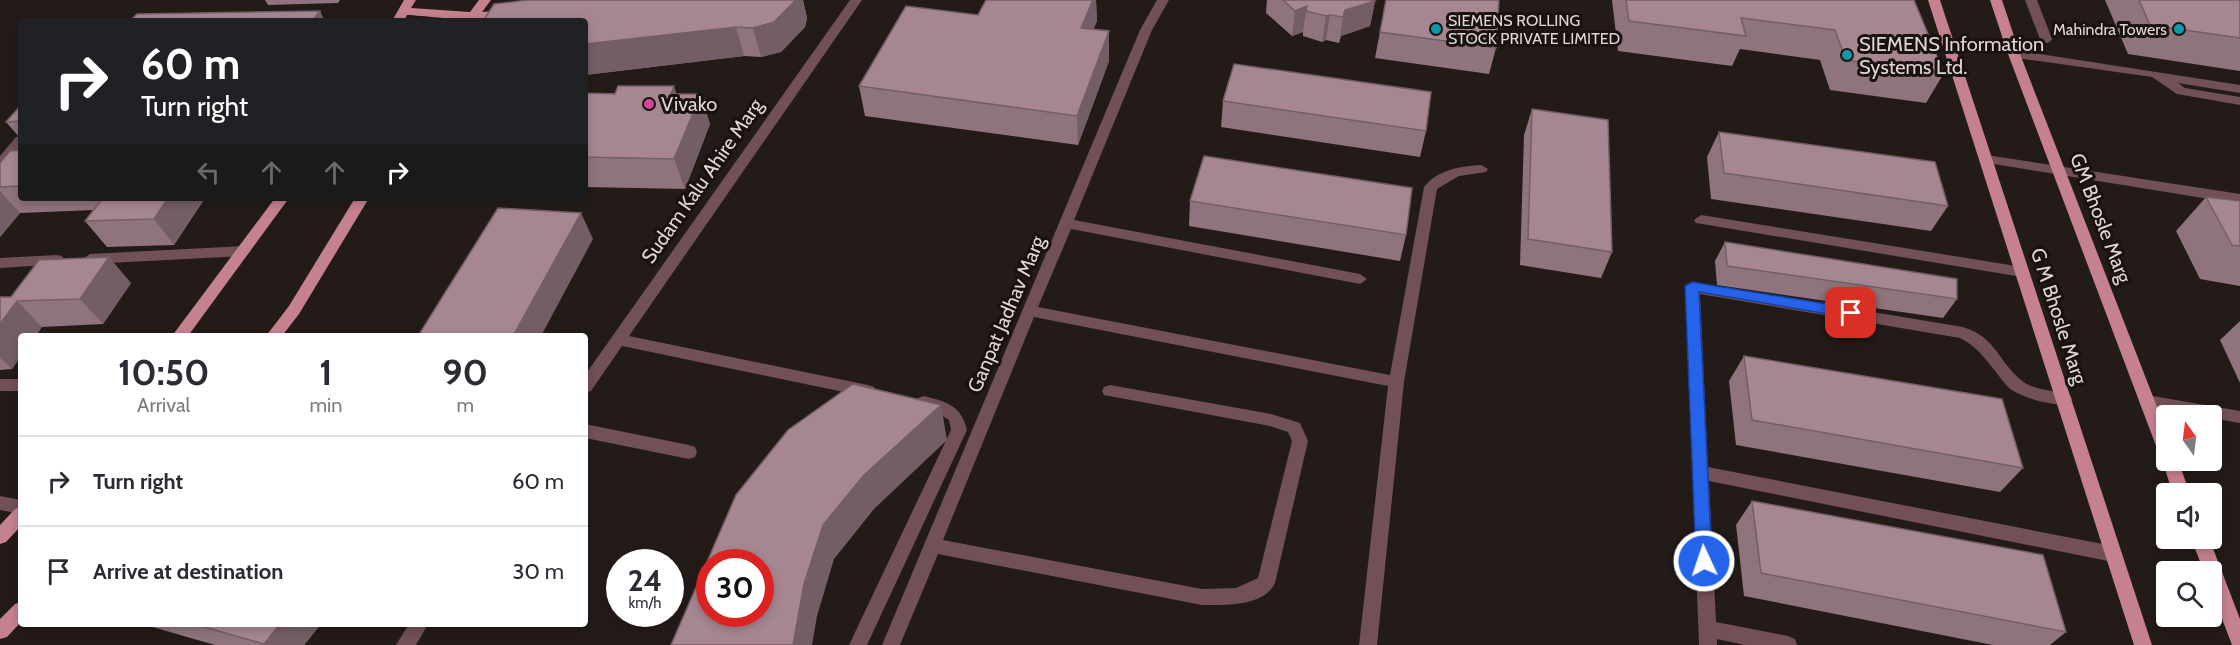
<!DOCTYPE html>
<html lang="en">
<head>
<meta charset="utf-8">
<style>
  body { margin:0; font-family:Cabin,sans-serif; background:#f2f2f3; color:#2b2b33; height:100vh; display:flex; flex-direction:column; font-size:22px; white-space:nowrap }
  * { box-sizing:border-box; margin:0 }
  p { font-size:20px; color:#7c7c81 }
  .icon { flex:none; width:33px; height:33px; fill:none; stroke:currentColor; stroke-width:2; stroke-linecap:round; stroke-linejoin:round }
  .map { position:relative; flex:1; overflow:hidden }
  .details { position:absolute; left:18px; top:333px; width:570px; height:294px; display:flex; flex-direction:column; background:#fff; border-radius:6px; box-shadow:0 3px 9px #0003 }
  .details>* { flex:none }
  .guide { position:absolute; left:18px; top:18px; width:570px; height:183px; border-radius:6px; box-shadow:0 3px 9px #0003; background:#202124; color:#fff; overflow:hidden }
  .needle { width:39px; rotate:346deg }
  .tools { position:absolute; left:2156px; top:405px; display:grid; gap:12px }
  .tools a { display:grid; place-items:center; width:66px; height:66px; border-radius:6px; background:#fff; box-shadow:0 3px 9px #0003; font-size:30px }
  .speed { position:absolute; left:606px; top:549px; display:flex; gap:12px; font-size:30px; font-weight:700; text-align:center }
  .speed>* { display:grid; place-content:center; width:78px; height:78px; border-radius:50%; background:#fff; box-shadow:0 3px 9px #0003; line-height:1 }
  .speed small { font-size:15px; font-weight:400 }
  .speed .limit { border:9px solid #d22; background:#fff; color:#111 }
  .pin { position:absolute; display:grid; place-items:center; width:51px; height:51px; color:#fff; margin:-26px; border-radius:12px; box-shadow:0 3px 9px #0006 }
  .me { position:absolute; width:66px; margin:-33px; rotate:357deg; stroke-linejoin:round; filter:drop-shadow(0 0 4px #0008) }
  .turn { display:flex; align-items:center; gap:21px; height:126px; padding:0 24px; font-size:27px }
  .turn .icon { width:78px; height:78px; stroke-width:2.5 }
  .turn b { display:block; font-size:42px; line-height:51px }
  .lanes { display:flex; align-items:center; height:57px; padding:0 24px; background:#0003; justify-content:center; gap:30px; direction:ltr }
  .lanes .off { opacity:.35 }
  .eta { display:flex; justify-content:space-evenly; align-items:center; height:102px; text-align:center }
  .eta b { font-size:36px; font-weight:700; line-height:42px }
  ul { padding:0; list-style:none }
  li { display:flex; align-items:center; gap:18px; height:90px; padding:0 24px; border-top:2px solid #e1e1e2 }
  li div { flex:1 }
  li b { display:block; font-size:22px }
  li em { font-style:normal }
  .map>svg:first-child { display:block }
</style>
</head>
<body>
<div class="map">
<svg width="2240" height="645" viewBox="0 0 2240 645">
  <rect width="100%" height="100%" fill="#231b18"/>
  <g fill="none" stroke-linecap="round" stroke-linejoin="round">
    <path fill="#715056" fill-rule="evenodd" d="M850,0H862L629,336L868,385L874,387L876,391L874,395L868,397L622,346L591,391L585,393V375Z
      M1157,0H1169L1152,30L1074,220L1360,274L1367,279L1360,284L1071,229L1038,307L1390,375L1424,187C1437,170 1461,166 1481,165L1488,169L1486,172L1459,176L1437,189L1404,382L1377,645H1359L1388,386L1034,317L943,540L1202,589L1236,588L1258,578L1292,441L1288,432L1270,426L1104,395L1102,391L1104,387L1110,385L1271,414L1300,423L1308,441L1275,583C1264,607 1224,605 1202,605L938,554L900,645H882L1140,30Z
      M2025,0H2037L2052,39L2050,42L2046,43L2040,39Z
      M2014,50L2240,85V93L2178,83L2185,88L2240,97V105L2177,94L2152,77L2010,57L2008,54Z
      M21,136V148L5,167L0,168V156L16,137Z
      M1986,155L2240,194V204L1981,162L1979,159L1981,156Z
      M1701,215L2022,267L2029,272L2022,277L1696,223L1694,220Z
      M244,246L251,251L244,256L90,264L83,259L90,254Z
      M57,255L62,256L64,260L62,264L0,268V258Z
      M1692,282L1963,327C1997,338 1997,360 2021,380C2034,391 2054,390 2070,395L2072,399L2070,403C2057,408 2018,397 2008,387C1992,369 1982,349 1960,338L1700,294L1708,467L2113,546L2119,549L2122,554L2119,559L2113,562L1709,481L1716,622L1788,636L1795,639L1797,645H1745L1717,639V645H1699L1685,287Z
      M0,379H21V391H0Z
      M2147,395L2240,411V423L2211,418V416H2195L2141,405L2139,401L2141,397Z
      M924,396C947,402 961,405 967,430L867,645H849L951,430L949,420L935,411L918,406L916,402L918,398Z
      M585,424L689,445L695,447L697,452L695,457L689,459L585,438Z
      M0,496L21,500V514L0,510Z
      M409,624H428L416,645H396Z"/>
    <path fill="#c5818e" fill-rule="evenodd" d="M404,0H416L411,8L470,12L479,0H491L482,12L506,10L512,13C496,26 432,16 407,15L404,21H392Z
      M1928,0H1940L2152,645H2134Z
      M1990,0H2002L2020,54L2166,430V460H2178L2190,494H2173L2162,460L2163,457L2158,451L2008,54Z
      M275,198H289L188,336H172Z
      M355,198H369L299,314L282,336H266L289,306Z
      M21,507V526L6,542L0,544V525L15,509Z
      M2191,538H2209L2240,619V645H2232L2211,590V572H2204Z
      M21,602V622L7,637L0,639V619L15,604Z"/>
  </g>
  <path fill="#8f747d" d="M265,0H340L338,3L268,5Z
    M529,0H803L807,18L805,27L781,52L761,57L744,56L585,75V21Z
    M986,0H1096L1097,21L1093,29L1109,61L1078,145L865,116L859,86L978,15Z
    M1267,0H1373L1375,1L1370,26L1341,36L1339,43L1326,40L1322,42L1303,36V32L1292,36L1266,13Z
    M1386,0L1496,48L1489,74L1375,58Z
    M1612,0H1914L1944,73L1926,103L1830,90L1820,60L1740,49L1732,66L1618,51Z
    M2105,0H2240V71L2128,54Z
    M585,93L677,94L710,124L685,189L585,187Z
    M1223,101L1426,131L1420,157L1221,127Z
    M21,105V139L6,122Z
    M1532,109L1612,252L1601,278L1520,265L1524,135Z
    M1719,132L1948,206L1931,231L1711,199L1707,157Z
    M21,150V198H205L174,245L107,247L85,221L94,210L20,213L0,237V163Z
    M2206,197L2240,201V286L2200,279L2176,231Z
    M1190,201L1406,235L1400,261L1189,226Z
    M1725,242L1957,299L1943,318L1717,285L1715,261Z
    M131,283L103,324L42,327L21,336V356L12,369L0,370V297H11Z
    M2240,321V383L2220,340Z
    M1744,356L2023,468L2000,492L1736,445L1729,381Z
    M1752,501L2066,632L2050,645H1993L1744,596L1736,525Z
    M142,624H321L304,645H215Z"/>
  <path fill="#745e66" d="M796,0H803L807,18L805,27L781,52L761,57L753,28Z
    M1093,0H1096L1097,21L1082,57L1081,28Z
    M1375,1L1370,26L1341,36L1339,43L1343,17L1345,10Z
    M1307,6L1303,32L1292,36L1295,11Z
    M320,11L325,21H312Z
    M1330,15L1326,40L1322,42L1326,16Z
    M736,27L744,56L585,75V44Z
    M1109,31V61L1078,145L1077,116Z
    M674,86L684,116L671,94Z
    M701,94L710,124L685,189L674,159Z
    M0,191L20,213L0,237Z
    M168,198H205L174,245L154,219Z
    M581,213L593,239L541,336H513Z
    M109,257L131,283L103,324L80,299Z
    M17,301L42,327L36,336H21V356L12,369L0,358V324Z
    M941,405L947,440L874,509L834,559L817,616L812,645H793L804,584L823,525L864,475Z
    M280,624H321L304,645H265L264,644Z"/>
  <path fill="#a68791" stroke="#745e66" stroke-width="1.5" fill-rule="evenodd" d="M529,0H796L774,22L753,28L736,27L585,44V21H483L494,4Z
    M986,0H1093L1081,28L1109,31L1077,116L859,86L906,6L978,15Z
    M1283,0H1373L1375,1L1345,10L1343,17L1330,15L1326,16L1306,11L1307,6L1295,11Z
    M1386,0H1499L1496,48L1380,32Z
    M1626,0H1914L1944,73L1846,60L1835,30L1741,18L1746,36L1629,21Z
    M2139,0H2240V38L2150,25Z
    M320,11L312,21H130L137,14Z
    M1234,64L1431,92L1426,131L1223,101Z
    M618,86H674L671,94H701L674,159L585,157V93L615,94Z
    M21,105V121L6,122Z
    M1532,109L1608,120L1612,252L1528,239Z
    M1719,132L1935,162L1948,206L1724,173Z
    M21,150V186L0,187V163L10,151Z
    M1204,156L1412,188L1406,235L1190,201Z
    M2206,197L2240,201V246L2232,245Z
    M103,198H168L154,219L85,221Z
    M498,208L581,213L513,336H418Z
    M1725,242L1957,279V299L1727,266Z
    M109,257L80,299L17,301L0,324V297H11L39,260Z
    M1744,356L2002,399L2023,468L1752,420Z
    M853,384L941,405L864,475L823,525L804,584L793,645H671L736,495L788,430ZM710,562H760V614H710Z
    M1752,501L2043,555L2066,632L1761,573Z
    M194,624H280L264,644Z"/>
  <path fill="#2563eb" stroke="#184099" stroke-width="1.5" d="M1692,282L1851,308L1858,313L1851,318L1699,292L1712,561L1709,566L1704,568L1698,566L1696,561L1685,286Z"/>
  <g fill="#0f9aa8" stroke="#1a120f" stroke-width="2">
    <circle cx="1436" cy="29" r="6"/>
    <circle cx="2179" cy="29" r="6"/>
    <circle cx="1847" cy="55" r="6"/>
  </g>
  <circle fill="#d1479c" stroke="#1a120f" stroke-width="2" cx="649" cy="104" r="6"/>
  <g text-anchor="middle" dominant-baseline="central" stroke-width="6" stroke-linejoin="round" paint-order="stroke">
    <g font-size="16" fill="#ddd7d5" stroke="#1a120f" text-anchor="start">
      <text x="1448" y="20">SIEMENS ROLLING<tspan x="1448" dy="18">STOCK PRIVATE LIMITED</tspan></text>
      <text x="2167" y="29" text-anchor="end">Mahindra Towers</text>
    </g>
    <g font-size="20" fill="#ddd7d5" stroke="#1a120f" text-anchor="start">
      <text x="1859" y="44">SIEMENS Information<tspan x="1859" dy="23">Systems Ltd.</tspan></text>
      <text x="661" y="104">Vivako</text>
    </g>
    <g font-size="20" fill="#ddd7d5" stroke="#1a120f">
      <text transform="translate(702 181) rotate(-55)">Sudam Kalu Ahire Marg</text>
      <text transform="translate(2101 218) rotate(69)">GM Bhosle Marg</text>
      <text transform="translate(1006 314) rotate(-67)">Ganpat Jadhav Marg</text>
      <text transform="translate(2059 316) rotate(72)">G M Bhosle Marg</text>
    </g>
  </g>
</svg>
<div class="tools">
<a><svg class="needle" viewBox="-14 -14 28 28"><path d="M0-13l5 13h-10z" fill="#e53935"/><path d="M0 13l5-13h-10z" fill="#7c7c81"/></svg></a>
<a><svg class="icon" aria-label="sound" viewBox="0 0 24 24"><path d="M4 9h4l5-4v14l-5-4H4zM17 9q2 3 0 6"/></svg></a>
<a><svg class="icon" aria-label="search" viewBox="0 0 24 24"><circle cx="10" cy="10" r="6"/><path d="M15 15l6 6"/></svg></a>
</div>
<div class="speed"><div>24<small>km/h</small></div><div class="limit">30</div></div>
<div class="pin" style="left:1851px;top:313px;background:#d93025"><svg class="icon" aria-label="arrive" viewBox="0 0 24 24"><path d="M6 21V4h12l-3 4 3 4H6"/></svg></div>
<svg class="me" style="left:1704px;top:561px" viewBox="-20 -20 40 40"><circle r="17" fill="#2563eb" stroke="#fff" stroke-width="3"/><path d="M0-11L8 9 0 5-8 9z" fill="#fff"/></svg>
<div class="guide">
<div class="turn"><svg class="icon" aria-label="right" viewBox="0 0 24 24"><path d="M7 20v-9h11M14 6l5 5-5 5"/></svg><div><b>60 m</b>Turn right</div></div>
<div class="lanes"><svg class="icon off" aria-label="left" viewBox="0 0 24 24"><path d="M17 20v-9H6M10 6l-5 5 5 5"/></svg><svg class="icon off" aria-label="ahead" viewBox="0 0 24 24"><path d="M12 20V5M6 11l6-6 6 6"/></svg><svg class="icon off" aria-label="ahead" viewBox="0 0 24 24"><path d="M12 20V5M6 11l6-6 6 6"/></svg><svg class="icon" aria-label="right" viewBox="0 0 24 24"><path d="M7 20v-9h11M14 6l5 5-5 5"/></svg></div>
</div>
<section class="details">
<div class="eta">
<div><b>10:50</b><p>Arrival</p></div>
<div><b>1</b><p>min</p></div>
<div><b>90</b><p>m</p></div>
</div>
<ul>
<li><svg class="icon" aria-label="right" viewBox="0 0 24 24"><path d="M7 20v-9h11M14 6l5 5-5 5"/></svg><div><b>Turn right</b></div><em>60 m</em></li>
<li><svg class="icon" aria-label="arrive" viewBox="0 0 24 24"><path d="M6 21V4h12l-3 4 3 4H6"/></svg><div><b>Arrive at destination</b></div><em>30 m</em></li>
</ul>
</section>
</div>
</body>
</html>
